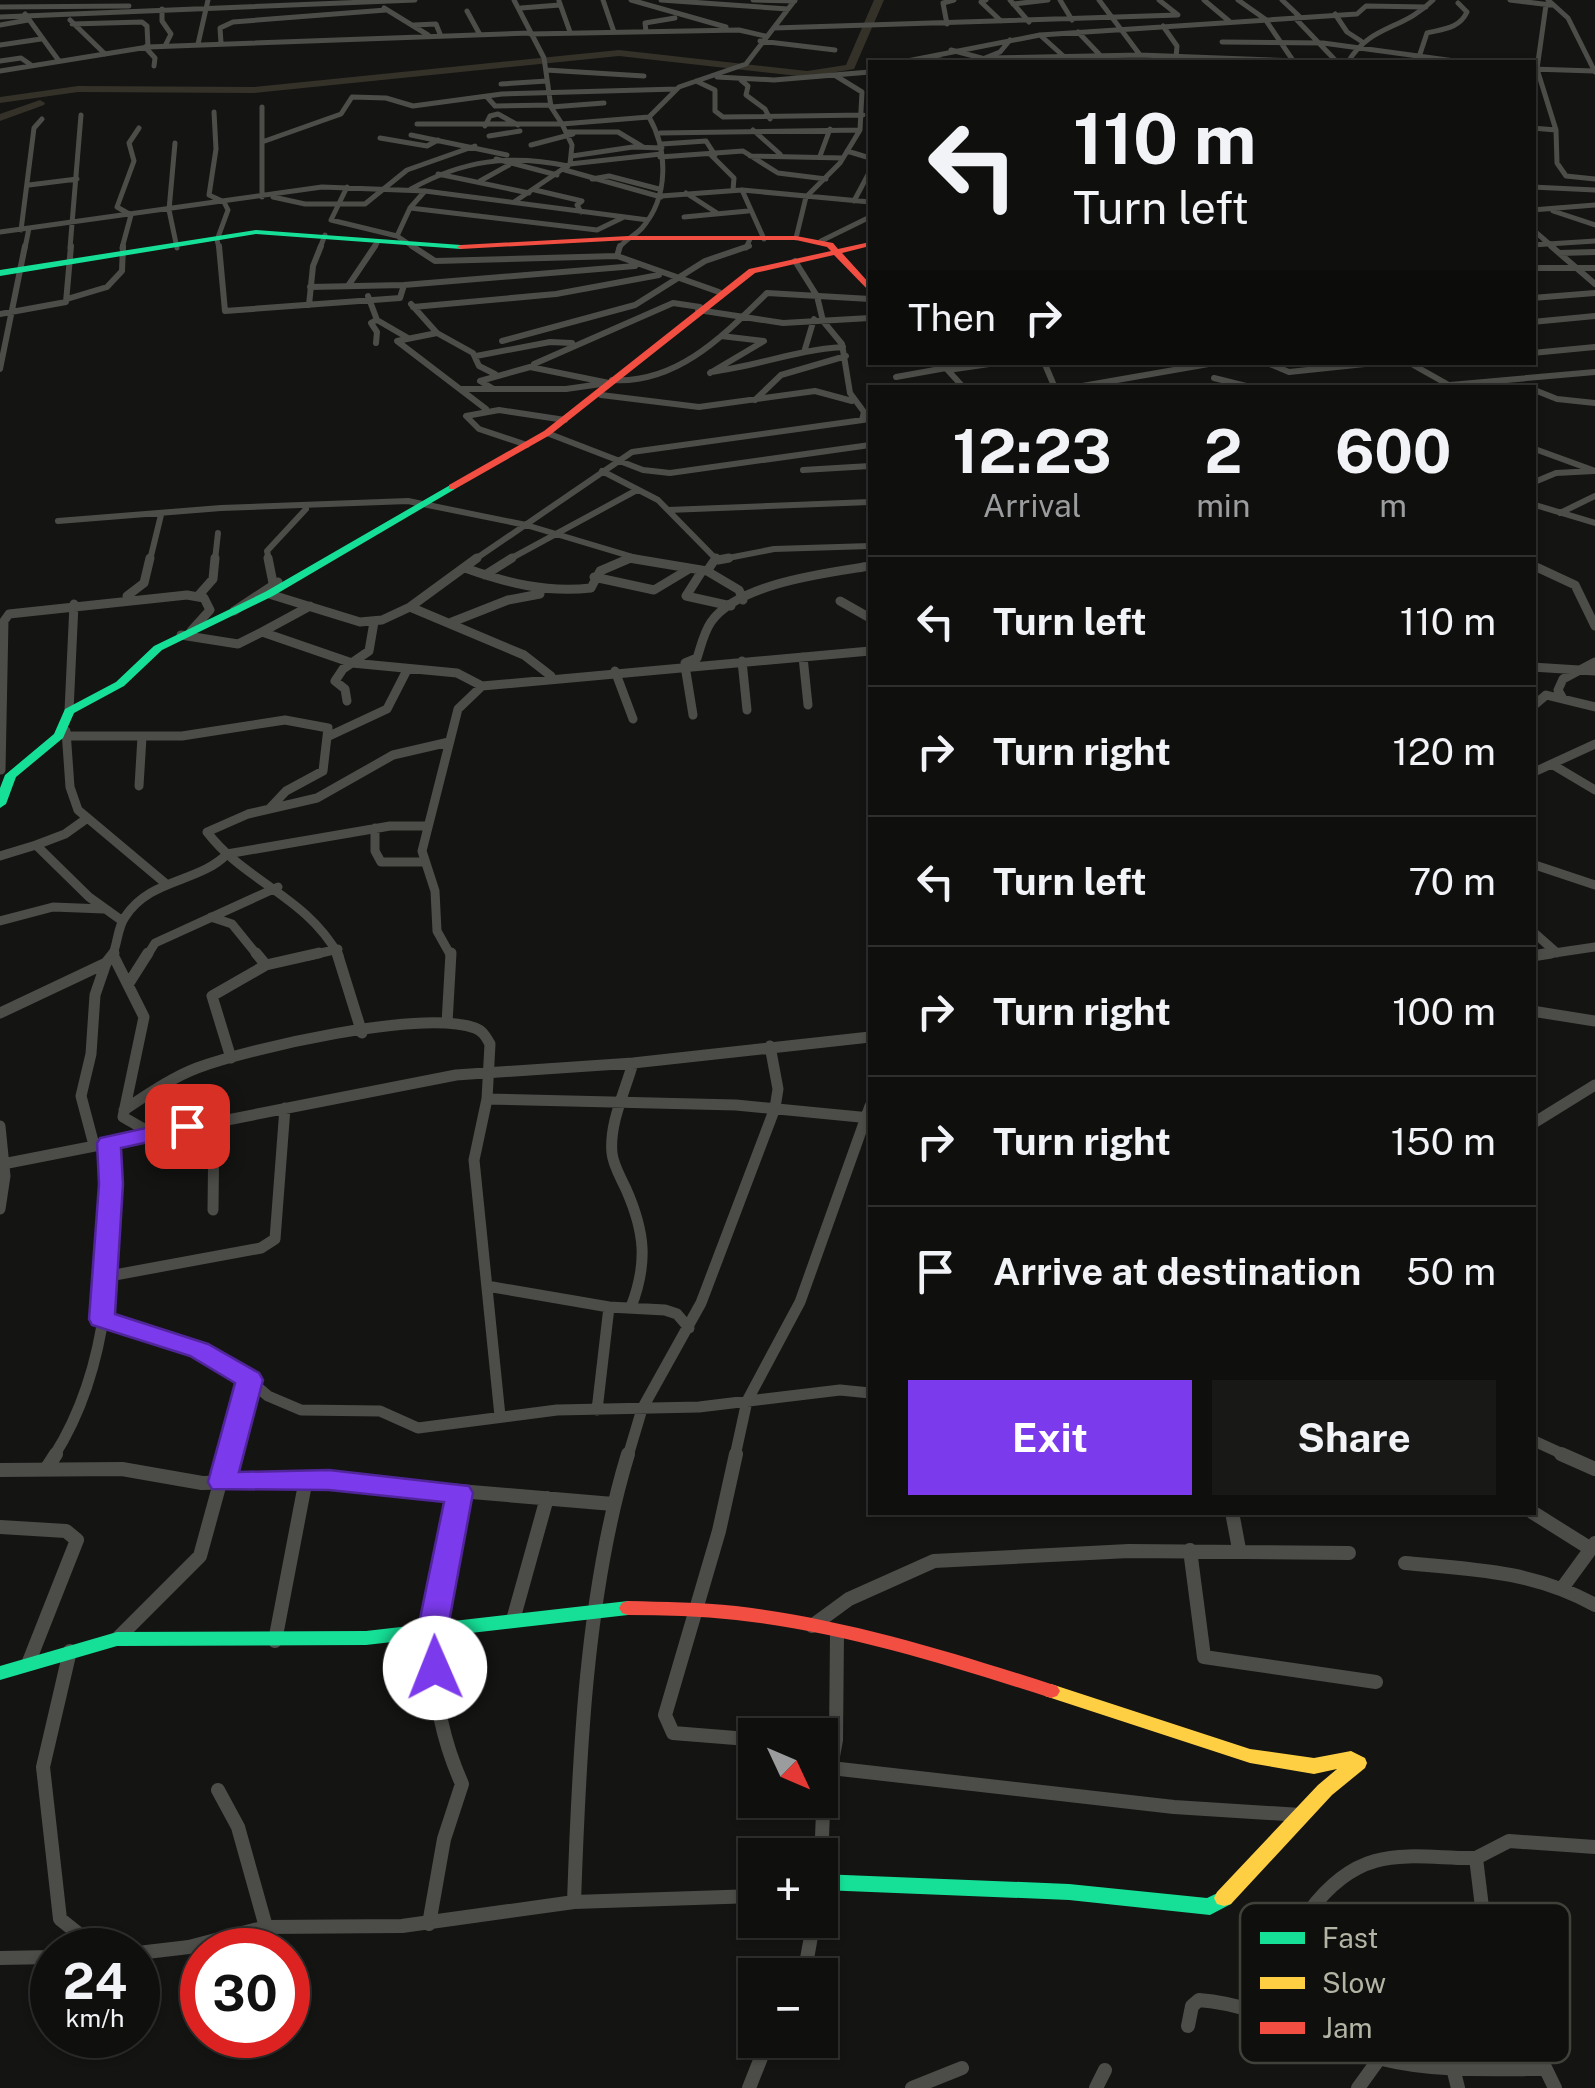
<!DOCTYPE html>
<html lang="en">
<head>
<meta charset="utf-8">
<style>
  body { margin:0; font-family:"Public Sans",sans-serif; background:#181817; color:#f1f3f6; height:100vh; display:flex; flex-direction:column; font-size:38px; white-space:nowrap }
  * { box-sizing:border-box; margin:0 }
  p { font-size:32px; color:#9b9c9e }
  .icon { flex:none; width:55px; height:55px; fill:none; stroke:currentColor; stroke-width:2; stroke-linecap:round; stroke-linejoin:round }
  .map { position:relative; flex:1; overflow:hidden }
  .side { position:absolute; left:868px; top:385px; width:668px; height:1130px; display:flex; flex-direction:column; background:#0f0f0e; border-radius:0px; box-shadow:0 2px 8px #0004,0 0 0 2px #2f2f2e }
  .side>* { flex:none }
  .hud { position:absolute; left:868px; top:60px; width:668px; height:305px; border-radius:0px; box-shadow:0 2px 8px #0004,0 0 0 2px #2f2f2e; background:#0f0f0e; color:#f1f3f6; overflow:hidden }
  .needle { width:65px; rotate:134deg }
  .buttons { position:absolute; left:738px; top:1718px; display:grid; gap:20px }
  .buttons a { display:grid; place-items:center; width:100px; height:100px; border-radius:0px; background:#0f0f0e; box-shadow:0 2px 8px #0004,0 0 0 2px #2f2f2e; font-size:50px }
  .speed { position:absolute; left:30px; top:1928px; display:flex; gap:20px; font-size:50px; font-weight:700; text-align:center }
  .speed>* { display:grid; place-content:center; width:130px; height:130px; border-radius:50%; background:#0f0f0e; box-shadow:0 2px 8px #0004,0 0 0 2px #2f2f2e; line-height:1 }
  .speed small { font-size:25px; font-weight:400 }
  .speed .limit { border:15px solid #d22; background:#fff; color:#111 }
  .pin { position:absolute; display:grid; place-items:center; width:85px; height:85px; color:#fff; margin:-42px; border-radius:20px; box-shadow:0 5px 15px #0006 }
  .me { position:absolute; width:110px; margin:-55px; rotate:359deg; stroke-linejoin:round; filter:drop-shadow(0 0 8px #0008) }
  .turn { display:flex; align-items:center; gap:35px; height:210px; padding:0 40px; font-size:45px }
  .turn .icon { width:130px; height:130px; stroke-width:2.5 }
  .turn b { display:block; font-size:70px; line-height:85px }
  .then { display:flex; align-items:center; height:95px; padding:0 40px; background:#0003; gap:20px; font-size:38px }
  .eta { display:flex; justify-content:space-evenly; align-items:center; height:170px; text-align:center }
  .eta b { font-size:60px; font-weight:700; line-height:70px }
  .button { display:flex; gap:20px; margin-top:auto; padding:20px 40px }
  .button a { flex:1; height:115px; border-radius:0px; background:#7c3aed; color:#fff; font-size:40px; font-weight:700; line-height:115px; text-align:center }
  .button a+a { background:#181817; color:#f1f3f6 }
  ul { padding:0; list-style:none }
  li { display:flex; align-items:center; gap:30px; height:130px; padding:0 40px; border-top:2px solid #2f2f2e }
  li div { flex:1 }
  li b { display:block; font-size:38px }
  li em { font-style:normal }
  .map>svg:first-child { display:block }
</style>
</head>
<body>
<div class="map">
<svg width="1595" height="2088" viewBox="0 0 1595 2088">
  <rect width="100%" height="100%" fill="#141413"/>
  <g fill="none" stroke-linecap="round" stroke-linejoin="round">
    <path fill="#343128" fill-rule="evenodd" d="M874,0H884L854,69L807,77L619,56L254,93L78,92L0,103V97L78,86L254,87L619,50L807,71L846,65Z
      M40,100L45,103L44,105L0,121V114Z"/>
    <path stroke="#4c4c48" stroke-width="5" d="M514,0L544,58L551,107L562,124L649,117L679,87L746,64L795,0
      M603,0L614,32
      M631,0L726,27
      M661,0L788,9
      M753,0L795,1
      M986,0L981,2L1001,21
      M1010,0L1029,22
      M1060,0L1072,20
      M1099,0L1140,55
      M1204,0L1229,21
      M1238,0L1265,19L1294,62
      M1282,0L1299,16
      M1510,0L1551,5
      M1548,0L1568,18L1595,72
      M559,1L570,32
      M1013,4L1048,0
      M1546,5L1537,69L1556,130L1557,163L1566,176L1595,179
      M0,7L129,6
      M384,8L428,35
      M521,8L560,5
      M162,9V21L171,34L165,46
      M467,11L479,33
      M25,14L59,61
      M1335,14L1347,32L1361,41
      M0,17L415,0
      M1295,18L1337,62
      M70,20L105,54
      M72,24L142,22L147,26L148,47
      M947,24L943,3L954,0
      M0,25L28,20
      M414,25L436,24L440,34
      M1163,26L1177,46L1176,58
      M774,28L1178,15L1159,0
      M646,31L645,23L675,18
      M1078,32L1099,54
      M530,34L739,30L765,36
      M1040,35L1070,62
      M760,41L835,50
      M1222,42L1323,43L1462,62
      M221,43L220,28L233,22L386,10
      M198,44L208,0
      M0,45L41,39
      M145,47L155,58L154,66
      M951,50L985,59
      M1420,54L1427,33C1443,29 1459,29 1467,12L1458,3
      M928,58L952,62
      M987,58L1140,55L1325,62
      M0,61L21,58L31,65
      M902,62L1040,35L1357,14L1366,6L1426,7
      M975,62L1000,52L1010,40
      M1348,62C1371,24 1402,31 1433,0
      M1532,69L1594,71
      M546,70L644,76
      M0,71L148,47L530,33
      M717,77L774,80L870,72
      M741,80L748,86L746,95L765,109L770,119
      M696,81L715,90V111L723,117L863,115
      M501,84L547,81
      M487,97L495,106L551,105
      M262,107V197
      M551,107L604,103
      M214,112L216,149L209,195L224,202L228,210L217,240L219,248
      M417,124H562L572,145L570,164L514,202
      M485,126L490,116L498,114L518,125
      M1532,128L1556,130
      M753,130L780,154
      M566,132H618L643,147
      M660,133L860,130
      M411,135L507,155
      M489,136L520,131
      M380,138L427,146L438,140
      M262,142L341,114L352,97L386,98L413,106L502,94L677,89
      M175,143L169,210L177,248
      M662,144L706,141L715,155
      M531,145L573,134
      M847,151L870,158
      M711,155L734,178L733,190
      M572,156L633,147L662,148
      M750,156L843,158
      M820,156L830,129
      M660,157L743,151L778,173L826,179
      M496,159L557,175
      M570,164L661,154
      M565,170L661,197
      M438,174L529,193
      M592,179L609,176L659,189
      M480,181L509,165
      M29,185L77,179
      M347,187L331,220L397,236
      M1532,187L1595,190
      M411,189C463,160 510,154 568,166
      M535,190L582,201L577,205L581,212
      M742,190L764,239
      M425,191L410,208L597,230L622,218
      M686,193L717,213
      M661,196L742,190L870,202
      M273,197L305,204H365L407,170L475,146
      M854,201L870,171
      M410,208L397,236L415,248
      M1532,210L1595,205
      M1553,211L1595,225
      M684,217L748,211
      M1532,229L1554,248
      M21,230L34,128L42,119
      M0,232L322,187L425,191L648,220
      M796,238L806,197L840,163L860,130L862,92L836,76
      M821,241L870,217
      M1532,245L1595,241
      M25,248L29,228
      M70,248L81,115
      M122,248L131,215L117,207L134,161L129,143L139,128
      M320,248L325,235
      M374,248L377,243
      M619,248C625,239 635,236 642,228C669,197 668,150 649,117
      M746,248L750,239"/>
    <path stroke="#4c4c48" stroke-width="6" d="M219,246L225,311L400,298L404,285L635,266
      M412,246L435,261L617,256
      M620,246L617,256L719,292
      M1551,246L1595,284
      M1559,253L1595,252
      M795,261L817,296L823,321L842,344L850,393L864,412L862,420
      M1532,268H1595
      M348,286L375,246
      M310,287L404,285
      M368,296L377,320L408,338
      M1532,298L1595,293
      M67,299L107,287L122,271L123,246
      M411,304L437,333L473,353L479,366L495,374
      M309,305L313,266L321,246
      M413,307L556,294L659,275
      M698,310L783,323L870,318
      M0,314L66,302L71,246
      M376,320L371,323L377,332L376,343
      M1532,322L1595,316
      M437,333L397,341L486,409
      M502,341L635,305L705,261L749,246
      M805,349L814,319
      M1532,353L1595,347
      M476,356L550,342L572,343
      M1044,362L1055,388
      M1265,362L1289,372L1384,362
      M1408,362L1447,384
      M534,364L673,303L700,307
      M944,366L964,388
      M0,369L25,246
      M948,370L1003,362
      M711,372C758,366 795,350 843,347
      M710,373L764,341L721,336
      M896,377L946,368
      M1214,378L1254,388
      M612,380C677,384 723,336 767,293L870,299
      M492,388L480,381L530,367L609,383
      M1071,388L1220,362
      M1416,388L1595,372
      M462,389H566L608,383
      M1532,389L1557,399L1595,403
      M601,395L699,407L815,391L852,401
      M755,400L781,375L846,356
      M547,433L643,470L670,473L870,445
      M527,445L479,429L466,416L499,410L565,420
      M1532,448L1595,471
      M803,470L870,466
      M602,471L658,500L717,560
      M1532,483L1556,473L1594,471
      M1532,504L1595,523
      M668,510L870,502
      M1560,513L1595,496
      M58,521L221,508L408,501L526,525L643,560
      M150,560L161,515
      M215,560L218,533
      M269,560L267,551L306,509
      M474,560L632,452L870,419
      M508,560L637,490
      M718,560L774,549L870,546"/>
    <path stroke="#4c4c48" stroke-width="9" d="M268,558L273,583
      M629,558L707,571
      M716,558L707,571L739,590L743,600
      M718,560L729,558
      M1532,565L1575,585L1595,626
      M465,568C507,583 546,593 591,588L600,571L628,559
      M702,571L686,596L731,606
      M485,575L512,558
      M594,577L654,590L689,569
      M269,594L360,622L382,620L410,607L477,558
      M127,596L144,583L150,558
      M198,596L213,579L215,558
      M840,601L870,618
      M410,607L524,655L551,676
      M234,611L278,582
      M452,622L508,600L540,594
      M262,632L310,606
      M181,635L238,644L262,632L352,663L457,673L482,686
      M803,657L808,705
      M742,661L747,710
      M685,663L697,658C701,646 704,632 711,622C738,583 827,573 870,566
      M685,666L693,715
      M1532,667L1595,671
      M615,671L633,719
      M1563,699L1558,690L1563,679L1595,662
      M347,701L345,689L335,681L343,669L369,651L374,622
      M1532,707L1546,695L1595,707
      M69,711L74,604
      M66,731L70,787L78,810L165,883
      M69,736H182L285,720L328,728L323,771L286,791L270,808
      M327,737L387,709L407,670
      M1553,765L1595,790
      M1,770L4,621L9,614L187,595L204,598L210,610L191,631
      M1532,773L1595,744
      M139,786L142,737
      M375,828V851L381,862H423
      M36,845L65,834L86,819
      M0,856L36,845L89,897L121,920
      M1532,864L1595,885
      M211,917L232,924L258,956
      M0,921L53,907L104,909
      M1532,931L1557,953
      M112,956C118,944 117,928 125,917C150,878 199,883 227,854L390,826H428
      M147,956L155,943L278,887
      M308,956L338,949
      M339,956C306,896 245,882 207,832L248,814L317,798L393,755L449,742
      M451,956L437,931L435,891L422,851L458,709L482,686L870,651
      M1534,956L1595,947"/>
    <path stroke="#4c4c48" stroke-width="11" d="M337,953L362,1033
      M1532,956L1551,953
      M114,957L144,1017L123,1117L151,1133
      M266,965L319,953
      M129,983L148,953
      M1532,1011L1595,1021
      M0,1013L106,963L114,953
      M447,1023L451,953
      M231,1058L212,996L266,965L256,953
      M487,1099L474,1160L500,1416
      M124,1110C147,1095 171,1078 197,1068C252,1048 421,1009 475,1028C483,1031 486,1037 490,1044L487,1099L736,1105L870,1118
      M1532,1124L1595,1085
      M0,1126L5,1176L0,1209
      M94,1145L81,1096L91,1054L95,995L106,963
      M3,1164L456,1075L633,1063L870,1037
      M213,1210L214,1122
      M104,1277L261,1248L275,1239L285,1108
      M487,1286L609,1307L665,1310L677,1314L689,1328
      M631,1307C648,1263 645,1232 626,1189C621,1178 613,1165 612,1153C609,1124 625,1091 633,1063
      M101,1319L199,1350L240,1372L268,1396L301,1410L380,1411L418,1428L557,1410L699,1407L840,1390L870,1393
      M597,1410L609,1307
      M1532,1440L1567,1456
      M54,1456C113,1363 113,1250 109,1143
      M228,1456L249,1379
      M628,1456L642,1409L701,1303L775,1108L778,1089L770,1046
      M735,1456L747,1401L800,1302L870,1106"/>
    <path stroke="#4c4c48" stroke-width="14" d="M736,1454L719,1531L665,1715L673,1733L748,1739
      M1561,1454L1595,1469
      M47,1468L56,1454
      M0,1470L122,1469L202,1483L329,1480L613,1504
      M1232,1512L1239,1549
      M1532,1512L1591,1549
      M0,1527L66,1531L77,1540L28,1664
      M1190,1550L1204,1657L1376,1682
      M1405,1563C1473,1569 1534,1571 1595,1605
      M1563,1587L1595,1543
      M513,1620L547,1498
      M812,1626L849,1599L934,1561L1129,1551L1349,1553
      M117,1639L200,1556L228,1454
      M275,1641L306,1479
      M70,1651L43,1767L60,1919L99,1950
      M831,1768L1174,1807L1301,1815
      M218,1790L238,1827L266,1927
      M820,1890L823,1811L836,1740L837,1634
      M574,1902C579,1757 586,1592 628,1454
      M429,1924L444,1839L462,1784C415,1679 438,1601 459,1493
      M138,1953L189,1947L266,1927L402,1926L574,1902L755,1896
      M0,1958L52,1957
      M804,1975L814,1920
      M1254,2008C1281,1957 1314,1878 1375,1861C1407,1852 1443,1859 1476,1858
      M1188,2026L1192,2006L1199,2000C1266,2005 1318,2043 1382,2059C1434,2072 1490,2069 1543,2069
      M1453,2068L1458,2088
      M749,2088L768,2040
      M912,2088L962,2068
      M1096,2088L1105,2070
      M1358,2088L1379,2059
      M1555,2088L1487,1948L1476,1858L1509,1841L1595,1847"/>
    <path fill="#16e098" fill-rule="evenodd" d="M256,230L461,245L465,247L461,249L256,234L0,276V270Z
      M452,484L455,485V489L273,596L162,650L124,686L74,713L63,738L16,777L6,804L0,808V788L5,775L54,734L65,709L116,682L154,646L265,592Z
      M628,1601L634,1603L637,1608L634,1613L628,1615L366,1645L117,1646L0,1680V1666L117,1632L366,1631Z
      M820,1874L1069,1884L1207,1898L1224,1890L1231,1892L1234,1898L1231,1904L1210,1915L1069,1900L822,1890H820Z"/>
    <path fill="#ffcf43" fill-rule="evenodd" d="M1051,1684L1250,1749L1314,1758L1351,1751L1365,1758L1367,1763L1365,1768L1332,1795L1231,1904L1224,1906L1217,1904L1214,1898L1217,1892L1318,1785L1337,1769L1314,1774L1250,1763L1045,1696L1042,1691L1045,1686Z"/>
    <path fill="#f24e42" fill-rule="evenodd" d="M628,236H796L833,243L838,249L870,242V246L842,253L870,284V292L834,255L755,273L550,435L455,489H449V485L544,431L749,269L831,251L827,247L796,240H628L461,249L457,247L461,245Z
      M628,1601C664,1602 700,1602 736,1606C846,1619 952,1652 1057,1686L1060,1691L1057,1696L1051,1698C948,1665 844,1632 736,1620C700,1616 664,1615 628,1615L622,1613L619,1608L622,1603Z"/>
  </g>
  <path fill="#7c3aed" stroke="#51269a" stroke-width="2.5" d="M187,1119L199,1126L195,1132L121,1148L123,1184L115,1314L208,1344L259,1373L263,1380L239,1472L329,1470L469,1486L473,1493L447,1633L450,1668L446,1676H425L417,1633L444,1502L329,1490L212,1489L208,1482L235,1383L190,1356L92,1325L89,1319L99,1184L97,1143L100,1138Z"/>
  <rect x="1240" y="1903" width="330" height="160" rx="15" fill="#0f0f0e" stroke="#41413b" stroke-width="2.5"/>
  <rect x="1260" y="1932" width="45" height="12" fill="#16e098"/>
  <rect x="1260" y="1977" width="45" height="12" fill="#ffcf43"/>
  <rect x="1260" y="2022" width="45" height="12" fill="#f24e42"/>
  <g font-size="28" fill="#b4b4a5">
    <text x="1322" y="1948">Fast</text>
    <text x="1322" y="1993">Slow</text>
    <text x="1322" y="2038">Jam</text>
  </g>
</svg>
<div class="buttons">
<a><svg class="needle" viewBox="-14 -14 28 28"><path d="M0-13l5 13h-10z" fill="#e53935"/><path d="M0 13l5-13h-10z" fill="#9b9c9e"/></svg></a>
<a>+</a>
<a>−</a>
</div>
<div class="speed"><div>24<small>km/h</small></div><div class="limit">30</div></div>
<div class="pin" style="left:187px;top:1126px;background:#d93025"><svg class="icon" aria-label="arrive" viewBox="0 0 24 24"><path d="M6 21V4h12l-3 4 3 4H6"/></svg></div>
<svg class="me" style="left:435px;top:1668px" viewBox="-20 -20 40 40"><circle r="19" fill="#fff"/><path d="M0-13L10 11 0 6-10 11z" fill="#7c3aed"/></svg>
<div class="hud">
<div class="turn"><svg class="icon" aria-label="left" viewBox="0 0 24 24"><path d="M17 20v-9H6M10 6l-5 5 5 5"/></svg><div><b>110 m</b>Turn left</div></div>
<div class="then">Then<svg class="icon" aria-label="right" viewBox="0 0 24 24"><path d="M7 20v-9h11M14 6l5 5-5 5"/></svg></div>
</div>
<section class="side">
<div class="eta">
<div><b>12:23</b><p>Arrival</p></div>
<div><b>2</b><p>min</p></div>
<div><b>600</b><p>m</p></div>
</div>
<ul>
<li><svg class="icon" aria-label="left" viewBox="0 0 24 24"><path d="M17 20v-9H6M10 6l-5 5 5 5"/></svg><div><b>Turn left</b></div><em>110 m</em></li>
<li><svg class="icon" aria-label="right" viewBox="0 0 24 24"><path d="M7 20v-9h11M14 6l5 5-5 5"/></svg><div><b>Turn right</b></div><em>120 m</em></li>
<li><svg class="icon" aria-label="left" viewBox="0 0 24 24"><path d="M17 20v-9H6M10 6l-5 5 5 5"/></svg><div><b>Turn left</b></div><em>70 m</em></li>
<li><svg class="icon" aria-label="right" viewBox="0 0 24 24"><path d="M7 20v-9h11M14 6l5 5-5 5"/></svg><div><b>Turn right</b></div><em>100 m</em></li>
<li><svg class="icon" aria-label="right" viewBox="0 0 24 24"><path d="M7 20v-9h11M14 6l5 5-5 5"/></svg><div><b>Turn right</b></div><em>150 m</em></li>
<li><svg class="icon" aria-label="arrive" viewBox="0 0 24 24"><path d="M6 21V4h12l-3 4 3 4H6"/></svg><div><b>Arrive at destination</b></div><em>50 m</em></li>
</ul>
<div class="button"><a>Exit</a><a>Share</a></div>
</section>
</div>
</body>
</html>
